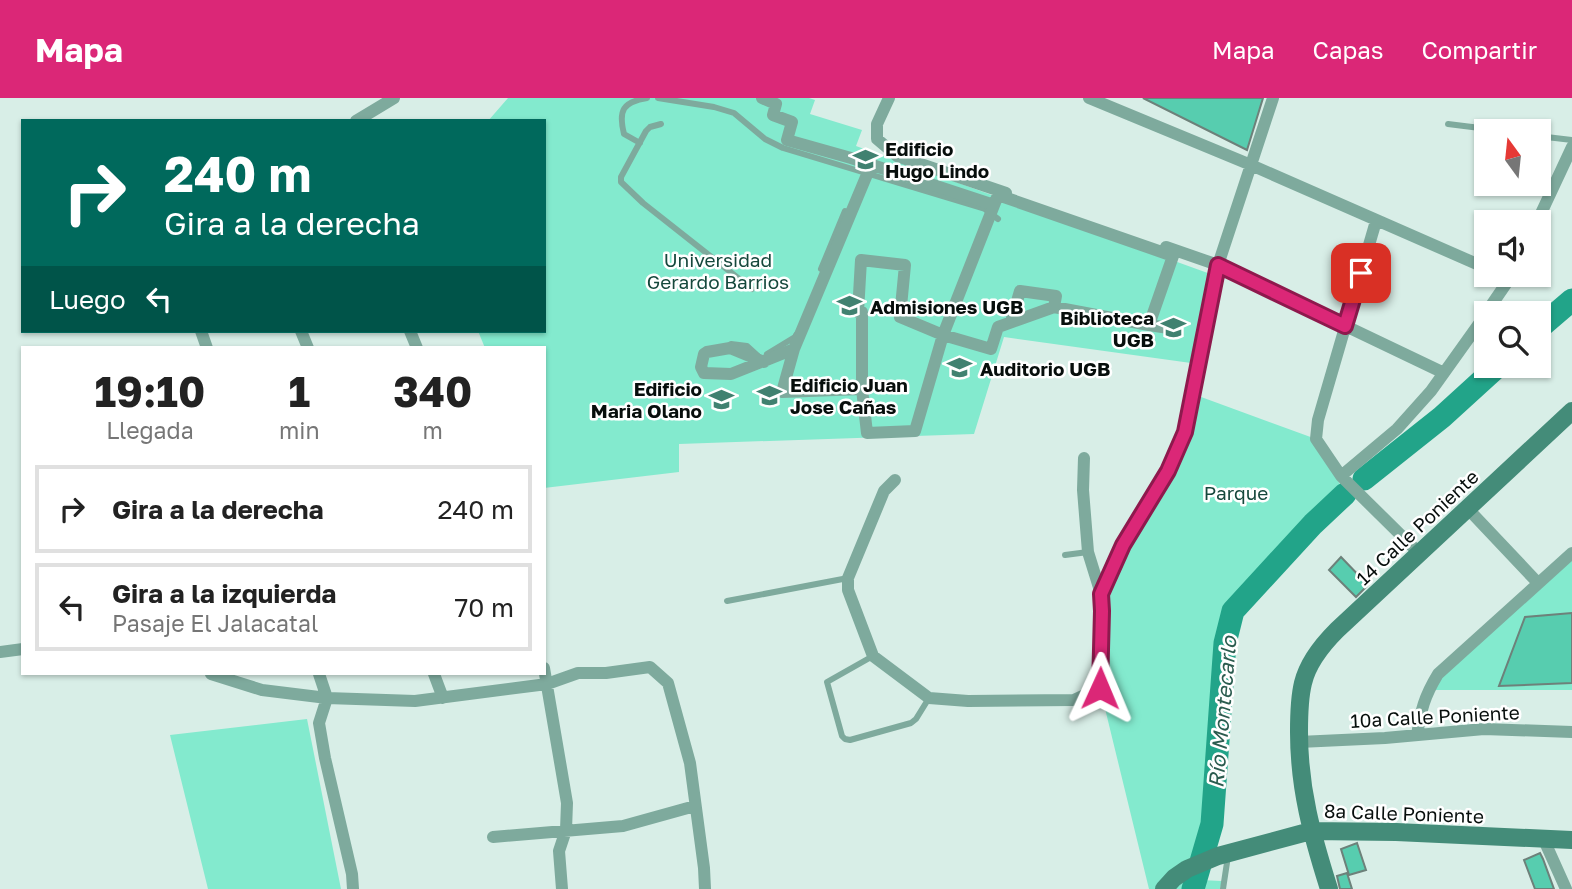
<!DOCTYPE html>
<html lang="es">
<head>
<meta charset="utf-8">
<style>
  body { margin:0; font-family:"Golos Text",sans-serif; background:#f6f6f6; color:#222; height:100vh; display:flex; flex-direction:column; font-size:26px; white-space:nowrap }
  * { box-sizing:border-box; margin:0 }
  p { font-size:23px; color:#767676 }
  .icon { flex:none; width:38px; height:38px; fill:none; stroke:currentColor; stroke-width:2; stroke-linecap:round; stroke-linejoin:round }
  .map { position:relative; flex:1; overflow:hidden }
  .details { position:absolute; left:21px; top:248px; width:525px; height:329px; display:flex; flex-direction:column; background:#fff; border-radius:0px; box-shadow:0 2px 5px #0004 }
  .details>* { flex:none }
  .top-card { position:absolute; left:21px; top:21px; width:525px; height:214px; border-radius:0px; box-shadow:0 2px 5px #0004; background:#00695c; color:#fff; overflow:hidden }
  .needle { width:46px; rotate:345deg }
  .buttons { position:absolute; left:1474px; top:21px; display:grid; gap:14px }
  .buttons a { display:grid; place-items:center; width:77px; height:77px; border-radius:0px; background:#fff; box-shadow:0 2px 5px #0004; font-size:35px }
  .pin { position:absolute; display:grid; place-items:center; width:60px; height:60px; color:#fff; margin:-30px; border-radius:14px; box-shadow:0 4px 10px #0006 }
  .me { position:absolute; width:77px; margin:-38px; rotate:1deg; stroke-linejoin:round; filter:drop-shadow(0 0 5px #0008) }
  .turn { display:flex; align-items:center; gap:24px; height:147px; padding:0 28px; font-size:32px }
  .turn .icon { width:91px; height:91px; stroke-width:2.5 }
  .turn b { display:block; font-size:49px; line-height:60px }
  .then { display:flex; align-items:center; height:66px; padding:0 28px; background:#0003; gap:14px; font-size:26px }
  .eta { display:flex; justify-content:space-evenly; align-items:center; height:119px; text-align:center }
  .eta b { font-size:42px; font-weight:700; line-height:49px }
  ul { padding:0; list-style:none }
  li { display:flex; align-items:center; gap:21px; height:88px; margin:0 14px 10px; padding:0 14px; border:4px solid #e0e0e0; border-radius:0px }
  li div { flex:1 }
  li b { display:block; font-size:26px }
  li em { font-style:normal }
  header { display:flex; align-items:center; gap:42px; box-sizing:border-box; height:98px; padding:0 35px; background:#db2777; color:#fff }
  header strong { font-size:33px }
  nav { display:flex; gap:38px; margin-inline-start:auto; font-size:24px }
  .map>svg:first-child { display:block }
</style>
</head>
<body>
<header>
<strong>Mapa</strong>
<nav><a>Mapa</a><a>Capas</a><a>Compartir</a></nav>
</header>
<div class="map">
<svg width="1572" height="791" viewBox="0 0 1572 791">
  <rect width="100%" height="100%" fill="#d8eee7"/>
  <path fill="#83eace" d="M508,0H809L815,2L810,16L862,32L856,48L1216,178L1191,265L1004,239L974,336L679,346V374L544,390V250H485L478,233H544V23H488Z
    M1193,296L1316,341L1345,396L1281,460L1233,513L1221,618L1212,726L1187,771L1179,781L1222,783L1220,791H1149L1100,590L1107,481L1146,411Z
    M1572,455V592H1428Z
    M307,621L341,791H208L170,637Z"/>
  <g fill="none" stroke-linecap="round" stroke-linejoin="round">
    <path stroke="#22a489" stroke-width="23" d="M1538,231L1572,202
      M1364,381L1442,319L1498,268
      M1193,791L1212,726L1225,545L1233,513L1313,426L1345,396"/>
  </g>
  <path fill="#57cdaf" stroke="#6d817a" stroke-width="2" d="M1143,0H1263L1247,52Z
    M1341,459L1368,487L1356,499L1329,472Z
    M1572,515V585L1499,588L1525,519Z
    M1357,745L1366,772L1349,777L1341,751Z
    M1540,755L1543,761L1554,791H1535L1524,762Z
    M1347,775L1352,791H1340L1337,778Z"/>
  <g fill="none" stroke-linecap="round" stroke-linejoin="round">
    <path stroke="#7eaa9d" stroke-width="6" d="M658,0L714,9L734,15L765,41L783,50L985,111L998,121
      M661,26L650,29L646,33L621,79V84L643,105L752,191
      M1448,26L1504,33
      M1538,38L1572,42
      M640,45L624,36C618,12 623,4 647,0
      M821,171L845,113
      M731,246L747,248L758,258
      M767,256L795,239L796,237
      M1065,457L1088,454
      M727,503L848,480
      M873,558L827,584L842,638L845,641L850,642L911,625L916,621L929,600
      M1223,791L1228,758"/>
    <path stroke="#7eaa9d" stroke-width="12" d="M762,0L776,6L773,17L792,24L787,42L851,60L994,107
      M889,0L877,26V41L897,58L1006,95
      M1089,0L1251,67L1486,170
      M356,23L394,0
      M1376,123L1318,322L1316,341L1341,378L1420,456
      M1537,124L1572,49
      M1166,149L1218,167L1444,275
      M1486,215L1512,177
      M1011,224L1020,193L1056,198L1054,209
      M1149,227L1175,231
      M201,233L207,250
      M301,233L308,250
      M410,233L417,250
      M794,251L871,67
      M764,264L730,250L707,254L704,256L701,269L704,275L731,276L794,251L782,294L862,291L867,335L915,333L943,237L998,97L1173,158L1149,227L1054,209L998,229L991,251L943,237L900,219L905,167L861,162L858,214H862V291
      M1084,360L1083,392L1088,454L1101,496
      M1341,378L1397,331L1431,293L1486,216
      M895,382L884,393L848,480V492L873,558L929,600L968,603L1074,602L1100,590L1102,513L1101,496L1123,447L1168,373L1185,334L1218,167L1273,0
      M1468,411L1538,485
      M0,554L23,551
      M544,570L567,705L566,732L559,753L562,791
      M211,576L262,592L327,600L415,603L547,586L578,575H606L650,569L668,585L690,665L704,770L705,791
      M319,576L327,600L319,625L325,660L352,776L353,791
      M434,576L443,600
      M1417,637C1421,612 1424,599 1438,576L1572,455
      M1299,644L1385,640L1484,631L1572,634
      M493,739L623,728L695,708
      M1544,742L1566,791"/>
    <path stroke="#448c79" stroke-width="18" d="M1164,791L1174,780L1187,771L1218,758L1311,733L1396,734L1572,742
      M1329,791C1312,737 1299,691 1299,634C1299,618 1299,601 1303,585C1308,564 1322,547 1337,532L1572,313"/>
  </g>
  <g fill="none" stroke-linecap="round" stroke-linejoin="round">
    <defs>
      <path id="route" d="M1100,590L1102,513L1101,496L1123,447L1168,373L1185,334L1218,167L1345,228L1361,175"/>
    </defs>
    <use href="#route" stroke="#8e194d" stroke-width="18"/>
    <use href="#route" stroke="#db2777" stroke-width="12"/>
  </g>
  <defs>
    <symbol id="university-bare" viewBox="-9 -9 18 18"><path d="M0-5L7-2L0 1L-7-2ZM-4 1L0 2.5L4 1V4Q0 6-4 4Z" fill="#408170" stroke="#fff" stroke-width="2.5" paint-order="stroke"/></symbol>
  </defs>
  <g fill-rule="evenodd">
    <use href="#university-bare" x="848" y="44" width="35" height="35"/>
    <use href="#university-bare" x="832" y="190" width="35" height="35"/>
    <use href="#university-bare" x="1156" y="212" width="35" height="35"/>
    <use href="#university-bare" x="942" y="252" width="35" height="35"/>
    <use href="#university-bare" x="752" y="280" width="35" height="35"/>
    <use href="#university-bare" x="704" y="284" width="35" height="35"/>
  </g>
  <g text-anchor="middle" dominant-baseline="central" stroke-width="5" stroke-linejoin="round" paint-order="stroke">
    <g font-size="19" font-weight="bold" fill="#070e0c" stroke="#fff" text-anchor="start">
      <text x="885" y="50">Edificio<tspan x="885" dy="22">Hugo Lindo</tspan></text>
      <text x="870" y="208">Admisiones UGB</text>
      <text x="1154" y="219" text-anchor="end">Biblioteca<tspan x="1154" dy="22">UGB</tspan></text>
      <text x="980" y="270">Auditorio UGB</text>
      <text x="790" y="286">Edificio Juan<tspan x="790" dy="22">Jose Cañas</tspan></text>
      <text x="702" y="290" text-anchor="end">Edificio<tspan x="702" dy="22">Maria Olano</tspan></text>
    </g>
    <g font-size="19" fill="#15483c" stroke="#fff">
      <text x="718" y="161">Universidad<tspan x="718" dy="22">Gerardo Barrios</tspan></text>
      <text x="1236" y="394">Parque</text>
    </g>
    <g font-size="19" fill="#070e0c" stroke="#fff">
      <text transform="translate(1417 429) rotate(-43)">14 Calle Poniente</text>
      <text transform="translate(1435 618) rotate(-3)">10a Calle Poniente</text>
      <text transform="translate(1404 715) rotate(2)">8a Calle Poniente</text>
    </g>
    <g font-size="21" font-style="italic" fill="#2b5c4f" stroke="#fff">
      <text transform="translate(1222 614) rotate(-85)">Río Montecarlo</text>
    </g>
  </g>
</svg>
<div class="buttons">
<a><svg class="needle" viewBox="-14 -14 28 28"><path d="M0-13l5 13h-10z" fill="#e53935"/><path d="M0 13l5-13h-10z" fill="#767676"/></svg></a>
<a><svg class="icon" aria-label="sound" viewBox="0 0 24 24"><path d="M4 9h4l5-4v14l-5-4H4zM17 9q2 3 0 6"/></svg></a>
<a><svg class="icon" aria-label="search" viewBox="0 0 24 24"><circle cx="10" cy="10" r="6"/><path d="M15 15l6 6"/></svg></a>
</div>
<div class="pin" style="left:1361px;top:175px;background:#d93025"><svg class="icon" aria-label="arrive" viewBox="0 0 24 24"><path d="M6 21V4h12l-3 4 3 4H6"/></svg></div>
<svg class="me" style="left:1100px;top:590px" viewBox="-20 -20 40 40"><path d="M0-17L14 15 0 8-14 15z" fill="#db2777" stroke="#fff" stroke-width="4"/></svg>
<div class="top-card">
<div class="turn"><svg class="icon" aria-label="right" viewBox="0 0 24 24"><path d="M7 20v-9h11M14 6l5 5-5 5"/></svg><div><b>240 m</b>Gira a la derecha</div></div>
<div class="then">Luego<svg class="icon" aria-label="left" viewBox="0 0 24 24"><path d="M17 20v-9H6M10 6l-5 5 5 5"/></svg></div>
</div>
<section class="details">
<div class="eta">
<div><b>19:10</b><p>Llegada</p></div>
<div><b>1</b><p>min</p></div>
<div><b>340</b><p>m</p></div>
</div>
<ul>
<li><svg class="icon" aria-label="right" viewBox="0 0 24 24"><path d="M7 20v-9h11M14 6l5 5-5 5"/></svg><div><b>Gira a la derecha</b></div><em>240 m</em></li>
<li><svg class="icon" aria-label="left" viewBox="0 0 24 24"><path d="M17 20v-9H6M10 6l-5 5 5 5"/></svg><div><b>Gira a la izquierda</b><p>Pasaje El Jalacatal</p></div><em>70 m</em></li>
</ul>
</section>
</div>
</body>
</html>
